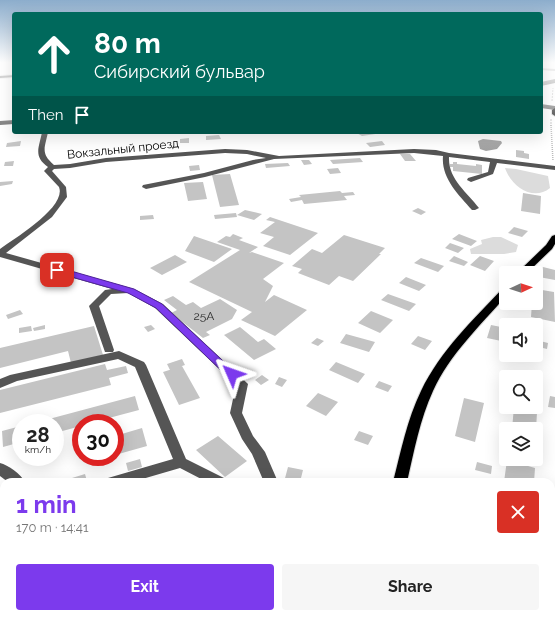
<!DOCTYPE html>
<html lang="en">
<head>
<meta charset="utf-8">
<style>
  body { margin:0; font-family:Raleway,sans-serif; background:#f6f6f6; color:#222; height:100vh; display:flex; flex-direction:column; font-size:15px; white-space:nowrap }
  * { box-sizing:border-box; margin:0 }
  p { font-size:13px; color:#767676 }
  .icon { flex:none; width:22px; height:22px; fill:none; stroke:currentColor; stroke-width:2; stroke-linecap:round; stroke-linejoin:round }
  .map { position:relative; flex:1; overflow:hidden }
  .details { position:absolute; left:0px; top:478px; width:555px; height:140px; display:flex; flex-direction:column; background:#fff; border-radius:12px 12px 0 0; box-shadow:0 4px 16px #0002 }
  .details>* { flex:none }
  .hud { position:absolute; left:12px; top:12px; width:531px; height:122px; border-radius:4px; box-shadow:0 4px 16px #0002; background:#00695c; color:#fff; overflow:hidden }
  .needle { width:26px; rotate:87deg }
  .buttons { position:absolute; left:499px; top:266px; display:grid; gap:8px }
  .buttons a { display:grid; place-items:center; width:44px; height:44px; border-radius:4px; background:#fff; box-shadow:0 4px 16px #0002; font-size:20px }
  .speed { position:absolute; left:12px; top:414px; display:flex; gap:8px; font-size:20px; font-weight:700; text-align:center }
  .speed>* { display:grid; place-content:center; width:52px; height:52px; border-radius:50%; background:#fff; box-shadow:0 4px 16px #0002; line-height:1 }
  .speed small { font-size:10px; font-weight:400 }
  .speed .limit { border:6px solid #d22; background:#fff; color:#111 }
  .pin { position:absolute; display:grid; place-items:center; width:34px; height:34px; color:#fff; margin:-17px; border-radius:8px; box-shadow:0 2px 6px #0006 }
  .me { position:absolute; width:44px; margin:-22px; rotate:313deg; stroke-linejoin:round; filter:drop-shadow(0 0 3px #0008) }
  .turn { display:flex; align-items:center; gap:14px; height:84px; padding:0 16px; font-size:18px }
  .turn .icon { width:52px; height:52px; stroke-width:2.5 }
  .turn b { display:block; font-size:28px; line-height:34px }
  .then { display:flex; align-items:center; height:38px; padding:0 16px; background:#0003; gap:8px; font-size:15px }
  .round { display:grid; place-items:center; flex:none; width:42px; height:42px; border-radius:4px; background:#f6f6f6 }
  .overview { display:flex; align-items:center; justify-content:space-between; height:68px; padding:0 16px }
  h1 { font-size:24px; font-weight:700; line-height:30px; color:#7c3aed }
  .action { display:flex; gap:8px; margin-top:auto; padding:8px 16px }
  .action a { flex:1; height:46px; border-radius:4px; background:#7c3aed; color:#fff; font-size:16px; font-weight:700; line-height:46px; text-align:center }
  .action a+a { background:#f6f6f6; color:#222 }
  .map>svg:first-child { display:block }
</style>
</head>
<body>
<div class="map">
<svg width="555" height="618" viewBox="0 0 555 618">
  <rect width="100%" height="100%" fill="#fff"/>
  <path fill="#dcdcdc" d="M505,168L516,169L548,176L550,188C533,202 511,186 505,168Z
    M493,237H501L518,245L516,252L504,254H471L470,249L482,244L481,240Z"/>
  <path fill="#a3a3a3" d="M483,139L501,141L502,143L497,149L486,151L480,149L478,141Z"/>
  <path fill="#c4c4c4" d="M355,132H382V133L362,136Z
    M219,135L221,139L206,140V136Z
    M189,138V143H180V139Z
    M21,141L20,146L6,147L7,143Z
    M382,141L385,145L370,147L366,143Z
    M516,150L524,151V153L529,154V159L516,157Z
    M400,154H410L416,161H405Z
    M360,158L363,162L333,164L330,160Z
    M301,160H309L312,164L304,165Z
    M14,161L13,166H4L5,162Z
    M453,162H457V164L476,166V164L482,165V174L453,171V167H450V164H453Z
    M288,163L290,166L266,168L265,164Z
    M199,165L200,170L190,171L189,166Z
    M338,168L341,173L330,174L327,169Z
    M230,174L239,205L220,207L212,175Z
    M13,181L12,184L0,186V182Z
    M203,182L207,199L188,201L184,183Z
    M340,191L342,193L353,192L355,195L344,196L347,200L304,204L302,200L291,202L289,199L301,197L299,195Z
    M523,193L541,196L540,214L521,211Z
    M418,208L426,212L421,215L412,211Z
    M245,210L262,214L254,220L237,215Z
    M236,213L237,217L215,219L214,215Z
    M153,215L154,219L140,220V216Z
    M270,217L318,233L290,255L263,246L274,237L260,233L275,222L266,220Z
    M514,227L528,231L522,237L508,233Z
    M233,234L243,238L239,240L258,247L249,253L252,252L284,263L263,279L273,286L265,302L274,295L307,310L275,336L241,320L252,312L189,282L240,250L217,242L226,236L230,237Z
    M459,234L477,241L471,246L452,239Z
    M344,235L385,248L379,254H381L353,281L339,276L329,285L298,273L302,269L292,266L312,249L322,253Z
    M194,236L232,249L214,262L185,251Z
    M450,243L464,248L458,253L445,248Z
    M175,255L187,262L162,275L150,268Z
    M454,256L468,262L464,266L449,261Z
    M480,256L494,261L485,271L470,265Z
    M421,258L444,266L438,272L414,263Z
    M543,267L555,270V280L539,277Z
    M406,277L426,285L419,291L399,283Z
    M536,289L554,292L555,322L531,317L532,303H536Z
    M388,294L416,304L409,311L381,300Z
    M173,296L186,305L193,302L201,308L220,299L237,310L232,319L206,332L210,335L203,338L171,313L177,310L164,300Z
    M20,310L23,314L8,319L6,315Z
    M371,311L393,320L380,333L358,323Z
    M45,325V329L34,331L33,328Z
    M151,325L155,329L148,332L144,327Z
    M491,325L506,328V342L487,338Z
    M31,326L32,331L19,333V328Z
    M94,326L103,355L71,363L68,351L0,368V348Z
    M240,327L258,342L264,339L276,349L254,360L224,335Z
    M346,334L375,342L369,352L340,343Z
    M418,336L432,341L425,350L411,344Z
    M317,338L324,341L318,346L311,343Z
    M540,341L548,343L547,349L539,347Z
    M182,359L185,365L170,370L167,364Z
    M336,362L365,374L358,383L329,370Z
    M105,364L107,370L126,366L128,373L109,378L111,385L0,413V390Z
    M182,366L200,398L179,405L163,372Z
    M262,375L269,380L261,385L255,380Z
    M279,377L287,380L282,387L275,384Z
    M379,381L392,386L388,392L375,387Z
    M318,393L338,402L326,416L306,406Z
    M536,395L538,396L536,429H512L514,407H536Z
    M135,396L139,410L90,423H81V426L55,433V423H34Z
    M550,396L555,397V408L548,407Z
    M464,398L484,403L475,442L455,436Z
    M21,426V442L3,447L2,431Z
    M142,428L147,446L115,455V436Z
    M359,431L373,436L368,445L354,440Z
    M218,436L247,461L225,477L196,450Z
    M140,459L142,467L128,471L126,463Z
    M507,460L535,468L534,482H504Z
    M477,462L492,466L491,474L475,470Z
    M288,467L303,470L300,482H284Z
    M85,474L87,481L59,482Z
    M4,492V514L0,515V493Z
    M461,614H505V618H460Z"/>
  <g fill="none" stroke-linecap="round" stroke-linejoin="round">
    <defs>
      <path id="major" d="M14,75V77L0,78V76Z
        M555,108V116L552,114V110Z
        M555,235V244L552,249L527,273H517L546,245L552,236Z
        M506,287V296C480,326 450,354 433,391C420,419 414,451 407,482H393C401,451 407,420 421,391C440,351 473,320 503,288Z
        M364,614H380L379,618H363Z"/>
    </defs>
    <use href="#major" stroke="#dbdbdb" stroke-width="2"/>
    <path stroke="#777" stroke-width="1" stroke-dasharray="0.5 1" stroke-linecap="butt" d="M552,101L553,88
      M551,119V126"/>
    <path stroke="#777" stroke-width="1.5" stroke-dasharray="0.5 1.5" stroke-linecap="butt" d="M551,125L553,161"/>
    <path stroke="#777" stroke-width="3" stroke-dasharray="1.5 3" stroke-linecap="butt" d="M551,518L555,520"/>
    <path fill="#555" fill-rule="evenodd" d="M541,68L555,69V71L541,70Z
      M555,79V83L541,86V82Z
      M541,104L555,106V110L541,108Z
      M14,120V124L0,125V121Z
      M42,132H48C45,148 40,153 54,165L70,164L106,158L225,149L247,150L279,156L414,149L436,150L449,153L555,166V170L497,163L493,174L471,182L467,180L468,178L488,172L490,162L449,157C448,179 467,192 479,208L475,210H472C458,194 441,178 443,156L414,153L274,159L205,177L146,189L142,187L143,185L204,173L253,160L266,158L247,154L225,153L106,162L70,168L54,169L52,171L66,187L67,197L52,217L6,253L134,289L163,304L248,384L242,413L253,436L265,452L278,482H264L252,454L242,439L230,413L236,385L155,308L128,293L111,294L99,306L114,350L113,352H105L89,306L105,290L112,289L0,257V249C14,239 67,207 59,187L44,171L48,167C33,156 39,148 42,132Z
      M119,351L144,362L146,365L186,459L224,478L226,482H207L180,468L132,482H106L108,478L173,459L135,367L118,359L17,381L0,388V379L10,375Z
      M0,463C8,465 21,474 25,482H8L0,476Z
      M125,614H141L140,618H124Z"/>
    <use href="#major" fill="#000" fill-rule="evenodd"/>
  </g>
  <linearGradient id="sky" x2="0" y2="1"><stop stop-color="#8cadcc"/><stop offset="0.42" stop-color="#fff"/><stop offset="1" stop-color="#fff" stop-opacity="0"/></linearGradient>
  <rect width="555" height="149" fill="url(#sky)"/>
  <path fill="#7c3aed" stroke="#51269a" d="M57,267L134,289L162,304L237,374L232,378L228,377L156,308L128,293L54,272L53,270Z"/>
  <g text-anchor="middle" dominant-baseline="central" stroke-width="3.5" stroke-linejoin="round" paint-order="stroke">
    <g font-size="12" fill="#000" stroke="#fff">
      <text transform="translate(123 149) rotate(-6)">Вокзальный проезд</text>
    </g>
    <g font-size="12" fill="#313131">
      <text x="204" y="316">25А</text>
    </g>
  </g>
</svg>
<div class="buttons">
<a><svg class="needle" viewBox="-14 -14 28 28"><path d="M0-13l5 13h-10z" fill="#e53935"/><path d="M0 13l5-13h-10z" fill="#767676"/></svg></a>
<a><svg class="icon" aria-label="sound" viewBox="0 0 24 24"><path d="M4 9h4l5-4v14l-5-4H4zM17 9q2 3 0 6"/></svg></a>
<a><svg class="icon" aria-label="search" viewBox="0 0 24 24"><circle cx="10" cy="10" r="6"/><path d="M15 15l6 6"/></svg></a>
<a><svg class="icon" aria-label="layers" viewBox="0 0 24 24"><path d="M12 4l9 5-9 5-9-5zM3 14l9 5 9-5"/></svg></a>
</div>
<div class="speed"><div>28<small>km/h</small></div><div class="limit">30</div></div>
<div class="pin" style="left:57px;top:270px;background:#d93025"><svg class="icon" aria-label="arrive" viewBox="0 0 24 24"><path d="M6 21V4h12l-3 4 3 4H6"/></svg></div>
<svg class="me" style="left:232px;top:374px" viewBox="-20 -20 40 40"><path d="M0-17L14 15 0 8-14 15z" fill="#7c3aed" stroke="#fff" stroke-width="4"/></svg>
<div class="hud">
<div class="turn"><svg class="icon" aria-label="ahead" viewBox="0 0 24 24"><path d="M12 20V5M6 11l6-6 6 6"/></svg><div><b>80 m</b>Сибирский бульвар</div></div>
<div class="then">Then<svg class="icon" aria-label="arrive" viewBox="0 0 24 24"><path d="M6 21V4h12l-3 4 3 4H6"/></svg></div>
</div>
<section class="details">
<div class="overview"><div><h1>1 min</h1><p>170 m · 14:41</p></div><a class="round" style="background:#d93025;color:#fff"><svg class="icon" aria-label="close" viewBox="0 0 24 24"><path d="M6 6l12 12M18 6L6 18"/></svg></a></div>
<div class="action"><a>Exit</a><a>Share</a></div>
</section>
</div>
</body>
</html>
